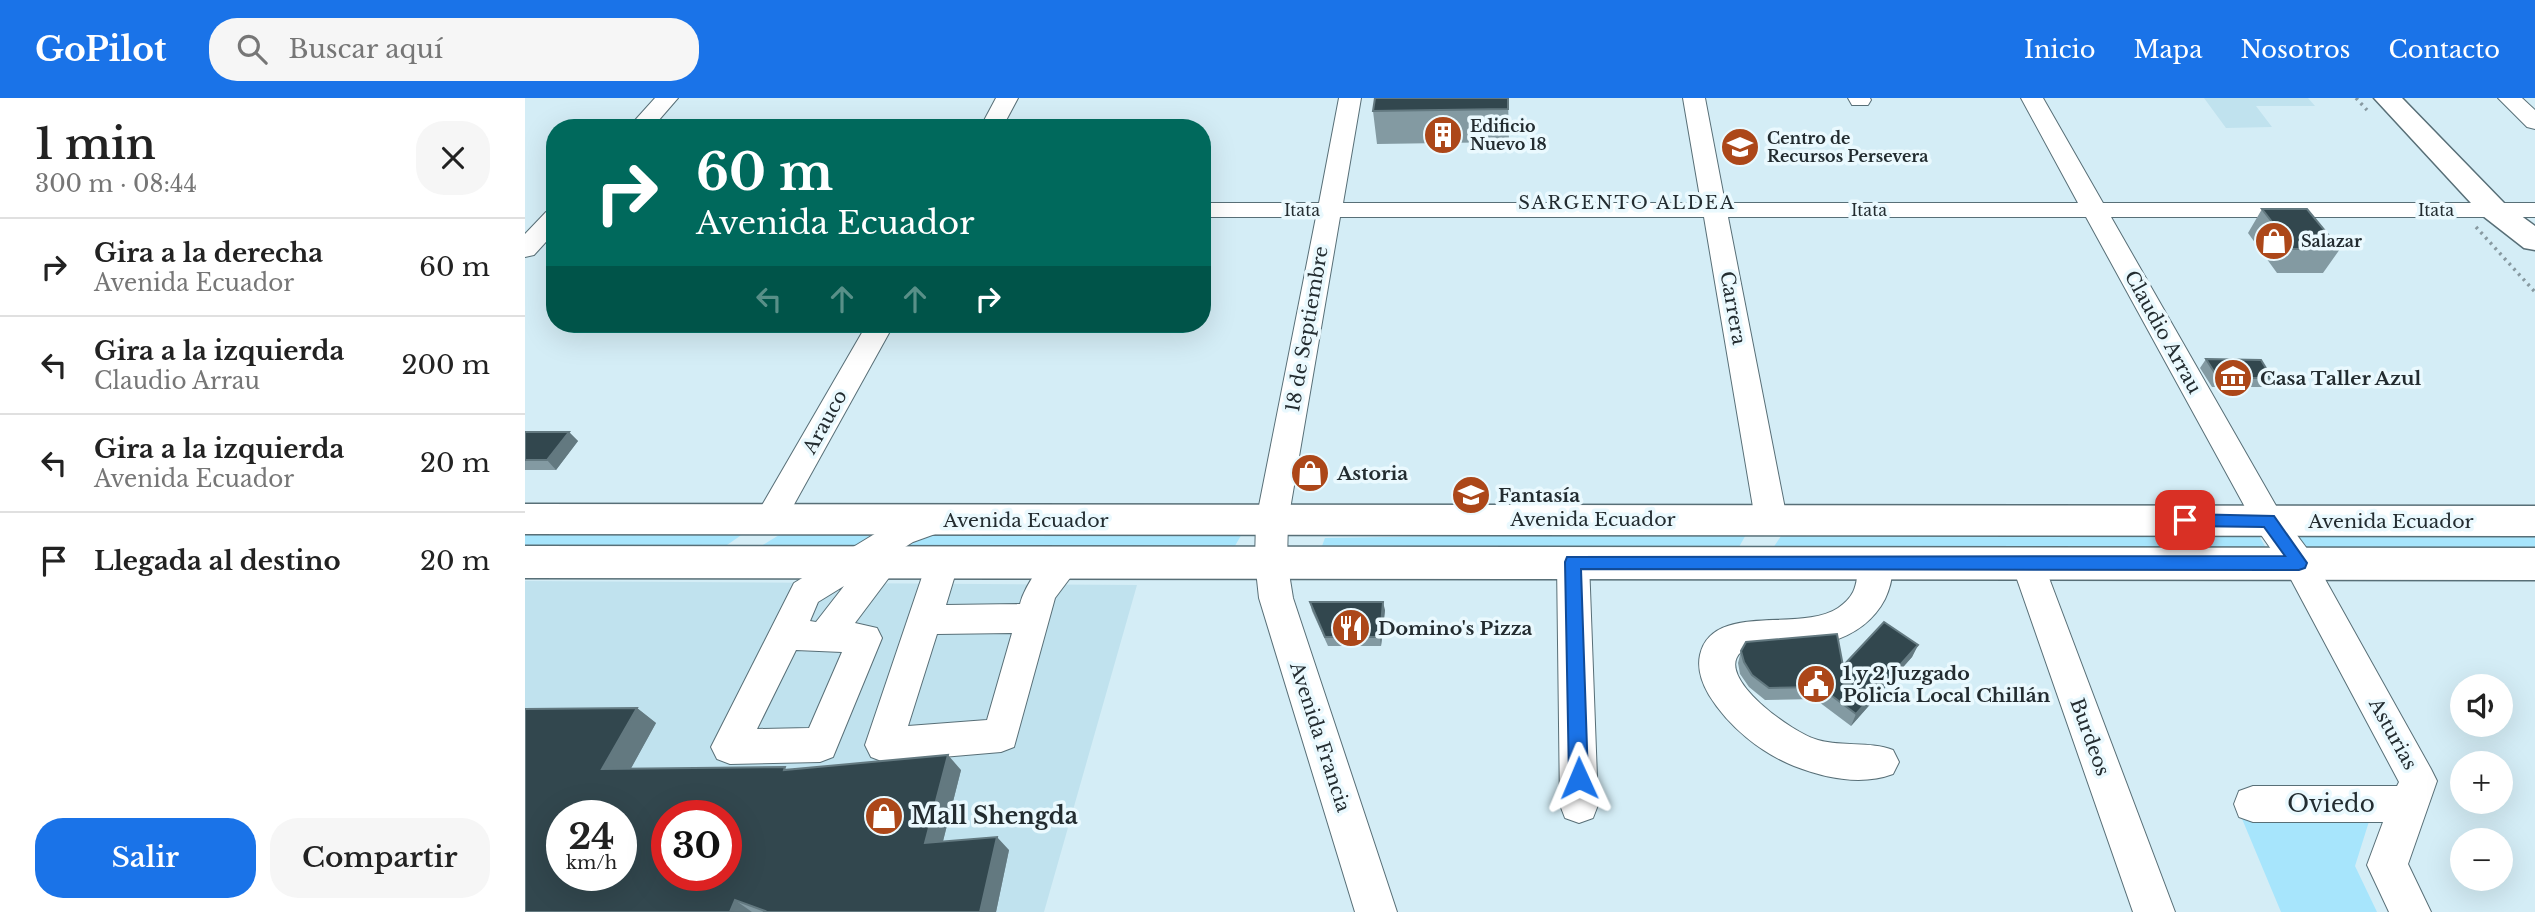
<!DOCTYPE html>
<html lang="es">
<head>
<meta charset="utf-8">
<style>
  body { margin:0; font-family:"Libre Baskerville",serif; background:#f6f6f6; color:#222; height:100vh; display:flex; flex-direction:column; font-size:26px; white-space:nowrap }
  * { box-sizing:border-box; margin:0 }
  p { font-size:23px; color:#767676 }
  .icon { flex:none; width:38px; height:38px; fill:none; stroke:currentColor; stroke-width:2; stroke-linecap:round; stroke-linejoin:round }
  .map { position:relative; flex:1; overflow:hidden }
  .panel { display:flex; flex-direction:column; background:#fff; width:525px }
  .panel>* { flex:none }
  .banner { position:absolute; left:21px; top:21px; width:665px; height:214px; border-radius:28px; box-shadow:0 7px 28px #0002; background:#00695c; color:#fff; overflow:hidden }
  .fabs { position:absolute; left:1925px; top:576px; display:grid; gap:14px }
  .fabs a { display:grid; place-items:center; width:63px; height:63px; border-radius:50%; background:#fff; box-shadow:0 7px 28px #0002; font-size:35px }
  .speed { position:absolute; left:21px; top:702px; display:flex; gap:14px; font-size:35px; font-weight:700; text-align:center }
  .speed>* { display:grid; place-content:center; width:91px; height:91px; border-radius:50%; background:#fff; box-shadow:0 7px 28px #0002; line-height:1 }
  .speed small { font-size:18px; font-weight:400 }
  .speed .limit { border:10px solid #d22; background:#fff; color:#111 }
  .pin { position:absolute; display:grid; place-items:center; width:60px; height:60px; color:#fff; margin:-30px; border-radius:14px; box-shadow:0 4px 10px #0006 }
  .me { position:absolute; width:77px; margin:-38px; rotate:359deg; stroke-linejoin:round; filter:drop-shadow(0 0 5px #0008) }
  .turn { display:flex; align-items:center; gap:24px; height:147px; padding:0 35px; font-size:32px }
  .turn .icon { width:91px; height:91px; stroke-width:2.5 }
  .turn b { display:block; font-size:49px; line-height:60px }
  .lanes { display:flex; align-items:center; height:66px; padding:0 35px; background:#0003; justify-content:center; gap:35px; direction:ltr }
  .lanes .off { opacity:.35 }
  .round { display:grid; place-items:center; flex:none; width:74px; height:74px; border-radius:28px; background:#f6f6f6 }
  .headline { display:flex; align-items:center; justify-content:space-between; height:119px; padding:0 35px }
  h1 { font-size:42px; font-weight:600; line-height:52px }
  .primary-button { display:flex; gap:14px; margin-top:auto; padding:14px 35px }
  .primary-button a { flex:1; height:80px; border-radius:28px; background:#1a73e8; color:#fff; font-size:28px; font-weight:600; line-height:80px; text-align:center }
  .primary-button a+a { background:#f6f6f6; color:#222 }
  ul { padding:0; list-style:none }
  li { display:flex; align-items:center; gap:21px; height:98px; padding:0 35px; border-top:2px solid #e0e0e0 }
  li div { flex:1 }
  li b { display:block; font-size:26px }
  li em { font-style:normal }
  header { display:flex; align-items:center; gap:42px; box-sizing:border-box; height:98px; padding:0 35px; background:#1a73e8; color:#fff }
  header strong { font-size:33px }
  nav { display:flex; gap:38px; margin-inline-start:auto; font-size:24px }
  .search { width:490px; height:63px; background:#f6f6f6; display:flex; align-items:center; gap:18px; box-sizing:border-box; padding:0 24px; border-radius:28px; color:#767676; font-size:26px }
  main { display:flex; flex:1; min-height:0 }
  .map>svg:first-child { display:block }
</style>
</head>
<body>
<header>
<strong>GoPilot</strong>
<div class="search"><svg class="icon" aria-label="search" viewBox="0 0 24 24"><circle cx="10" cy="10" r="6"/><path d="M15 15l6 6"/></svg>Buscar aquí</div>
<nav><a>Inicio</a><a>Mapa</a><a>Nosotros</a><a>Contacto</a></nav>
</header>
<main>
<section class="panel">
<div class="headline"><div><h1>1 min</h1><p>300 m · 08:44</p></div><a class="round"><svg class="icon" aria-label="close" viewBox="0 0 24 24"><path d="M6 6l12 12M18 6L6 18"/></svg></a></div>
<ul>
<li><svg class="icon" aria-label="right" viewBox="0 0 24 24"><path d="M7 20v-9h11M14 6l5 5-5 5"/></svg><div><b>Gira a la derecha</b><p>Avenida Ecuador</p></div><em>60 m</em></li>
<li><svg class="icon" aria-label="left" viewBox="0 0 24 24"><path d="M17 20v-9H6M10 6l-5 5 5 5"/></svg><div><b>Gira a la izquierda</b><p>Claudio Arrau</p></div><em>200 m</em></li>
<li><svg class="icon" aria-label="left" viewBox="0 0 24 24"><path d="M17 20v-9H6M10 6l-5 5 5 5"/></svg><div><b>Gira a la izquierda</b><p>Avenida Ecuador</p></div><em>20 m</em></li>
<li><svg class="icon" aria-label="arrive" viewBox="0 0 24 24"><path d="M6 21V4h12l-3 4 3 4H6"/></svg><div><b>Llegada al destino</b></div><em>20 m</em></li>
</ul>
<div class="primary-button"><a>Salir</a><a>Compartir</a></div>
</section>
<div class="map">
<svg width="2010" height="814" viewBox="0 0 2010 814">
  <rect width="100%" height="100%" fill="#d4edf6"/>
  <path fill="#c0e2ee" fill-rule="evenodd" d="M1679,0H1783L1790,8H1731L1747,29L1701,30Z
    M0,483L612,487L519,814H0ZM37,718H96V777H37ZM142,718H201V777H142Z"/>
  <path fill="#a7e5fc" d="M225,431L202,447L166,456L0,458V432Z
    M2010,431V461L1783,458L1770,435Z
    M1260,432L1732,434L1746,459L1244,456Z
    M1223,433L1214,449L794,456L800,440Z
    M259,434H718L707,453L220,458Z
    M1715,716L1846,717L1830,768L1852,814H1756Z"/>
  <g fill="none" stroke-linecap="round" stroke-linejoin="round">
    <defs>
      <path id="minor" d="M130,0H153L127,30H103Z
        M471,0H493L477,30H455Z
        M814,0H836L818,105H1176L1158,0H1180L1200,105H1553L1496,0H1518L1578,105H2010V119H1586L1754,413L1786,456L1906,671L1912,683L1883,766L1906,814H1864L1842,767L1858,724H1728L1714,719L1709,706L1714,693L1728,688H1872L1874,684L1762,474L1732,431L1561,119H1203L1262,421L1257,430L1246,433L1235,430L1230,421L1179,119H815L763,423L762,463L768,500L872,814H830L734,500L730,463L731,423L791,119H677V105H794Z
        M1323,0H1345L1346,2L1343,7H1327Z
        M1973,0H1997L2010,12V31L2002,29Z
        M30,112V134L9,157L0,159V136L21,114Z
        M342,226H369L256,430L245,433L234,430L229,421Z
        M413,410L424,413L429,422L424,431L388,444L369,456L373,464L369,473L330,525L352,530L357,540L308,659L295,664L205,666L192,661L186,649L269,485L366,426ZM319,488L291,524L285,523L293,504ZM271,552L317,554L284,630L232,631Z
        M418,451L430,455L434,464L421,507L495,506C499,490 522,450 542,451C545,451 549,453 553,455L557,464L530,500L489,649L476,654L359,664L346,659L340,647L402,464L406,455ZM487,535L462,622L383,628L412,536Z
        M1048,451L1060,455L1064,464L1073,707L1068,720L1054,725L1040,720L1035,707L1032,464L1036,455Z
        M1351,451L1363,455C1370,469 1367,486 1360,501C1333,553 1267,551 1216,554C1188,579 1269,636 1293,642C1318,649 1345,643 1368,652L1374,664L1368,676C1336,688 1300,680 1269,668C1236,655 1203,628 1184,597C1177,585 1172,571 1175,557C1187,503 1276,535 1313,510C1339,492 1327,478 1339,455Z
        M1502,451L1514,455L1518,464L1650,814H1608L1486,464L1490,455Z"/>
      <path id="major" d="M1849,0H1877L1980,106L2010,128V152L1999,150L1958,118Z
        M0,406L2010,408V438L0,436Z
        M0,448L2010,450V482L0,480Z"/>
    </defs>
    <use href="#minor" stroke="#586f77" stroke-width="2"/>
    <use href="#major" stroke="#586f77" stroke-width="3"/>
    <path stroke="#8799a0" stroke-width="3.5" stroke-dasharray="2.5 4.5" stroke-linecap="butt" d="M1831,0L1842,12
      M1951,129L2010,194"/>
    <use href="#minor" fill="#fff" fill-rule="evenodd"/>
    <use href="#major" fill="#fff" fill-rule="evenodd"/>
  </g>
  <path fill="#839aa2" d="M983,0L984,44L852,46L848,13Z
    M1737,111L1815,151L1798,175H1752L1723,135Z
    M493,226H554L551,232L496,233Z
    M1681,261L1747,280L1740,289H1687L1675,270Z
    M0,334H44L53,343L31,372H0Z
    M785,504L860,512L856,548H803L787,513Z
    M1393,547L1387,559L1326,628L1290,601L1240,602L1224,589L1215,576L1213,565L1216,553L1318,568Z
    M112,610L131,625L106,670L436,672L418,743L484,752L471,814H0Z"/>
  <path fill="#637980" d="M548,226H554L551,232Z
    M44,334L53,343L31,372L22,362Z
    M858,504L860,512L856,548L855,539Z
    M1393,547L1387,559L1326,628L1331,616Z
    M112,610L131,625L98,685L77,671Z
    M423,657L436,672L414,759L400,745Z
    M472,739L484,752L471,814H455Z
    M210,802L227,814H205Z"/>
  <path fill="#32474e" stroke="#637980" stroke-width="2" fill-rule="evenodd" d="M850,0H983V11L848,13Z
    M1737,111H1782L1815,151H1768Z
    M1681,261L1736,262L1747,280H1693Z
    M0,334H44L22,362H0Z
    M785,504H858L855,539H800Z
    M1359,524L1393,547L1331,616L1295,589L1244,590L1227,577L1219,564L1216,553L1221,544L1312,536L1318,568Z
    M112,610L77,671L260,669L259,672L423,657L400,745L472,739L455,814H239L240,813L210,802L205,814H0V611ZM37,718H96V777H37ZM142,718H201V777H142Z"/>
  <path fill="#1a73e8" stroke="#114b97" stroke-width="2" d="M1660,416L1749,418L1782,465L1780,470L1774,472L1056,471L1063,680L1060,687L1054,689L1047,687L1044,680L1040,464L1042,459L1760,458L1739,429L1660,428L1652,422Z"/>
  <defs>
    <symbol id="building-disc" viewBox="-11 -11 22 22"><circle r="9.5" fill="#ac4719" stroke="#eaf9fe"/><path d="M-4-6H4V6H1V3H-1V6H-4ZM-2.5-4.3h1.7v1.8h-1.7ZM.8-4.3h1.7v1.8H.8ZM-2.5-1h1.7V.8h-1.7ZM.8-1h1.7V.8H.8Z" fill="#fff"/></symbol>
    <symbol id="university-disc" viewBox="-11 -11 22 22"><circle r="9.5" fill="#ac4719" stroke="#eaf9fe"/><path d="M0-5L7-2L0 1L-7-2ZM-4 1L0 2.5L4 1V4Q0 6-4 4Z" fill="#fff"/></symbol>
    <symbol id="shop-disc" viewBox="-11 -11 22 22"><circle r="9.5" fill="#ac4719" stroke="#eaf9fe"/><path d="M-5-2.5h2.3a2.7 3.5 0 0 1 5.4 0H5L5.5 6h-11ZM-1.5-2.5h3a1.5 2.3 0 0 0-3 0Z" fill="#fff"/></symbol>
    <symbol id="museum-disc" viewBox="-11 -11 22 22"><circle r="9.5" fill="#ac4719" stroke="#eaf9fe"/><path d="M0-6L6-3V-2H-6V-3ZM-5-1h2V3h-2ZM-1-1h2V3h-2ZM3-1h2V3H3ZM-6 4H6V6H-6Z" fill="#fff"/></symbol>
    <symbol id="school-disc" viewBox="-11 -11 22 22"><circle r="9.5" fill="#ac4719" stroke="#eaf9fe"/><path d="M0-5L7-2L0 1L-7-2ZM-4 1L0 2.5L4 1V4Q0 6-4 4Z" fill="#fff"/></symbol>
    <symbol id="restaurant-disc" viewBox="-11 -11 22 22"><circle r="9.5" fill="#ac4719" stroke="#eaf9fe"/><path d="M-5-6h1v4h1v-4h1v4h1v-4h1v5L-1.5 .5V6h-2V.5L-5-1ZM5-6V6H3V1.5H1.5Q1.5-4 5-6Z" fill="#fff"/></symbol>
    <symbol id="civic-disc" viewBox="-11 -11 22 22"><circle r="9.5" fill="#ac4719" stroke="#eaf9fe"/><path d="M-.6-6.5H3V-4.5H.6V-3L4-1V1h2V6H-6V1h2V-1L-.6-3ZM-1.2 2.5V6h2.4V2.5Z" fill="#fff"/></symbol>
  </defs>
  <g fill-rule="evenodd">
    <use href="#building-disc" x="896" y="15" width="44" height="44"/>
    <use href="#university-disc" x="1193" y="27" width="44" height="44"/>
    <use href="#shop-disc" x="1727" y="121" width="44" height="44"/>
    <use href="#museum-disc" x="1686" y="258" width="44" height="44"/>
    <use href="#shop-disc" x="763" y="353" width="44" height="44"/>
    <use href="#school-disc" x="924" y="375" width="44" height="44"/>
    <use href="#restaurant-disc" x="804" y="508" width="44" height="44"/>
    <use href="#civic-disc" x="1269" y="564" width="44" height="44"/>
    <use href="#shop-disc" x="337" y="696" width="44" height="44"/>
  </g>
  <g text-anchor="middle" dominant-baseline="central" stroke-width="7" stroke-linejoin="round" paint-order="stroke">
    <g font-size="16" font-weight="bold" fill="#232c30" stroke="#eaf9fe" text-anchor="start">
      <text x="945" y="28">Edificio<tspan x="945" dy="18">Nuevo 18</tspan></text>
      <text x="1242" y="40">Centro de<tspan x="1242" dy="18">Recursos Persevera</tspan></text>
      <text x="1776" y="143">Salazar</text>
    </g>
    <g font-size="16" fill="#232c30" stroke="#eaf9fe">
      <text x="777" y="112">Itata</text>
      <text x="1344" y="112">Itata</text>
      <text x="1911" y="112">Itata</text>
    </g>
    <g font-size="18" letter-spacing="2" fill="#232c30" stroke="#eaf9fe">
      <text x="1102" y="105">SARGENTO ALDEA</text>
    </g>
    <g font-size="19" fill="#232c30" stroke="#eaf9fe">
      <text transform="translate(1208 210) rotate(80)">Carrera</text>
      <text transform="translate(782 231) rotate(-80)">18 de Septiembre</text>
      <text transform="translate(1638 234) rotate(61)">Claudio Arrau</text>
      <text transform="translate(300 324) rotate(-61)">Arauco</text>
      <text x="1068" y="421">Avenida Ecuador</text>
      <text x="501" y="422">Avenida Ecuador</text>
      <text x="1866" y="423">Avenida Ecuador</text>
      <text transform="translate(1868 636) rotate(61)">Asturias</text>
      <text transform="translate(795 639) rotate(72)">Avenida Francia</text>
      <text transform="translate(1565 639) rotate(70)">Burdeos</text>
    </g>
    <g font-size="19" font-weight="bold" fill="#232c30" stroke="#eaf9fe" text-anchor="start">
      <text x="1735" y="280">Casa Taller Azul</text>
      <text x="812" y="375">Astoria</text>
      <text x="973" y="397">Fantasía</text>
      <text x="853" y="530">Domino's Pizza</text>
      <text x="1318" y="575">1 y 2 Juzgado<tspan x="1318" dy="22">Policía Local Chillán</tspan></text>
    </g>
    <g font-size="23" fill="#232c30" stroke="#eaf9fe">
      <text x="1806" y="706">Oviedo</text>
    </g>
    <g font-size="23" font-weight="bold" fill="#232c30" stroke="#eaf9fe" text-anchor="start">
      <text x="386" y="718">Mall Shengda</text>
    </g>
  </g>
</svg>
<div class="fabs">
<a><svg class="icon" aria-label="sound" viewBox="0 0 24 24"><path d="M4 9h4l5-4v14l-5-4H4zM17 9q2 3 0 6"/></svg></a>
<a>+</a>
<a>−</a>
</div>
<div class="speed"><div>24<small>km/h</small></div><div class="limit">30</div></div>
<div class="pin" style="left:1660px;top:422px;background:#d93025"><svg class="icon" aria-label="arrive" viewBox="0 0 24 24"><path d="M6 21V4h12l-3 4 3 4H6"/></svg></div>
<svg class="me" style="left:1054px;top:680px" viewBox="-20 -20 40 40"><path d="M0-17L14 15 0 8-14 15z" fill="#1a73e8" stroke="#fff" stroke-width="4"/></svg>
<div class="banner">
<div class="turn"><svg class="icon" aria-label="right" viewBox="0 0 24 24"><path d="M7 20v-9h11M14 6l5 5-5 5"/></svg><div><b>60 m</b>Avenida Ecuador</div></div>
<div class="lanes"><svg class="icon off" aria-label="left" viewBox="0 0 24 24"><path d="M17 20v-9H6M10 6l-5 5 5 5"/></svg><svg class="icon off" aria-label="ahead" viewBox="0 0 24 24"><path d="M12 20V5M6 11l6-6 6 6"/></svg><svg class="icon off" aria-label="ahead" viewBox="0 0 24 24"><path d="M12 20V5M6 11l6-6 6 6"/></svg><svg class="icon" aria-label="right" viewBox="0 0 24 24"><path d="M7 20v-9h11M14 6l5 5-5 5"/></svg></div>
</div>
</div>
</main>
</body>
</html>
